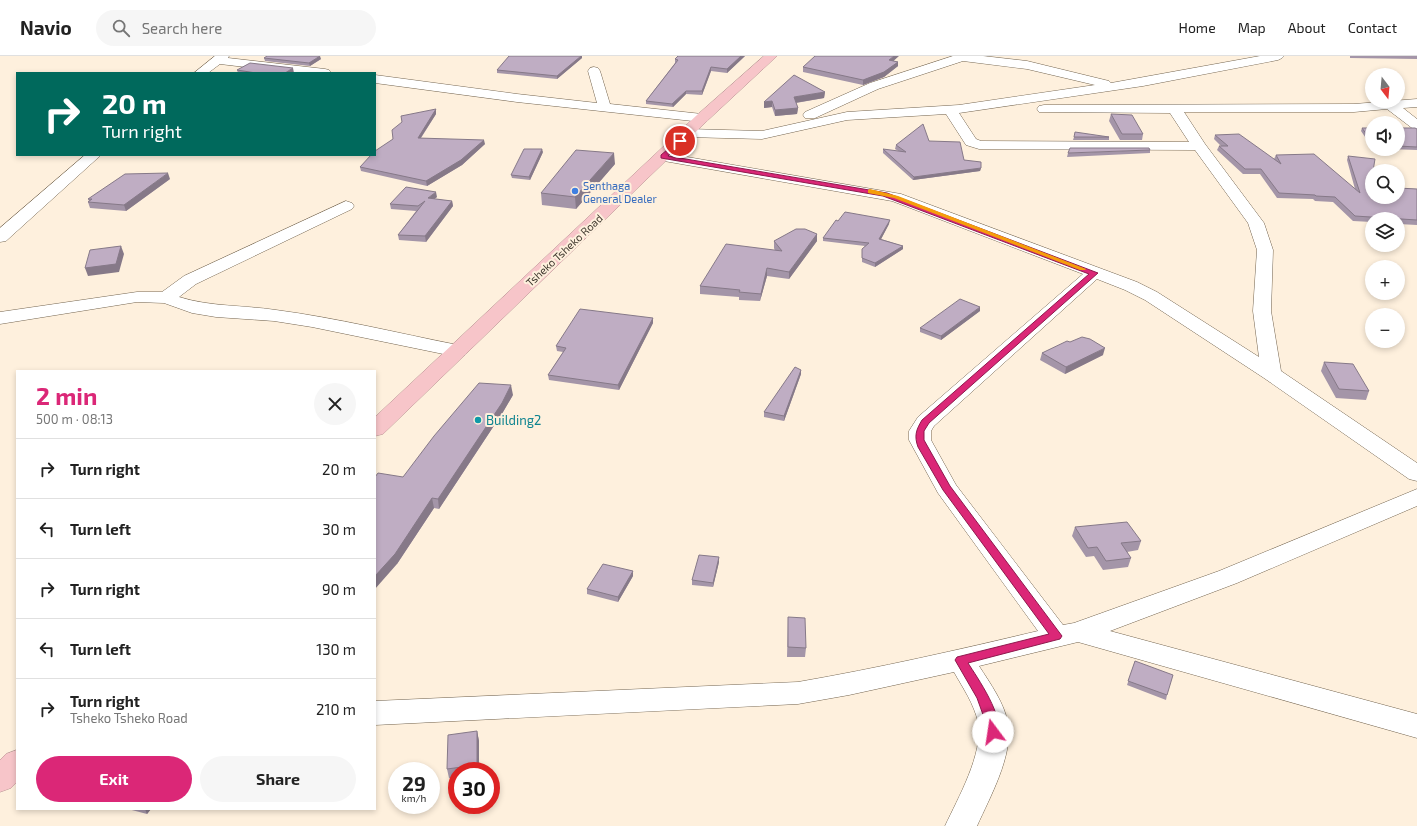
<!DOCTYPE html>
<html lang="en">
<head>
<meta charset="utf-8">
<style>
  body { margin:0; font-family:"Exo 2",sans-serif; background:#f6f6f6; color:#222; height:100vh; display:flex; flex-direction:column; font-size:15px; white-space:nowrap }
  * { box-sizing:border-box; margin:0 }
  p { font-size:13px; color:#767676 }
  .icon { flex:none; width:22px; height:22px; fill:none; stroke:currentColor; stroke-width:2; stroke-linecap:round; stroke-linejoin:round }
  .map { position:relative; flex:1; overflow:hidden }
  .panel { position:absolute; left:16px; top:314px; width:360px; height:440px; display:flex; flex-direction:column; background:#fff; border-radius:0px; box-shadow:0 2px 6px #0003 }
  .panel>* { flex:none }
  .top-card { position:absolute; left:16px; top:16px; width:360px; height:84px; border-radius:0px; box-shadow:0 2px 6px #0003; background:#00695c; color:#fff; overflow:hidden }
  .needle { width:26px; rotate:164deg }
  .controls { position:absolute; left:1365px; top:12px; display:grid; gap:8px }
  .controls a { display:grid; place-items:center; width:40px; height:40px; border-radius:50%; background:#fff; box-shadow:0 2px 6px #0003; font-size:20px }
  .speed { position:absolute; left:388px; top:706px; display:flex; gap:8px; font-size:20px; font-weight:700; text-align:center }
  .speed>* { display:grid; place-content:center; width:52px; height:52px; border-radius:50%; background:#fff; box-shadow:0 2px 6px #0003; line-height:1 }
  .speed small { font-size:10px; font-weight:400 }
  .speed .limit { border:6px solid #d22; background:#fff; color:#111 }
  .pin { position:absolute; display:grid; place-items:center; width:34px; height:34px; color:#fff; margin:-17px; border:2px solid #fff; border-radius:50%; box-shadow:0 1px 4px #0007 }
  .me { position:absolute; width:44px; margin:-22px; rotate:346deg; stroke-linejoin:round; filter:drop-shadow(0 0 3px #0008) }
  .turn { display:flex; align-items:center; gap:14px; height:84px; padding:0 20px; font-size:18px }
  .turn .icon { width:52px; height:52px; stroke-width:2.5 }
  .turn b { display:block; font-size:28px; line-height:34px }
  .round { display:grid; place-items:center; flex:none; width:42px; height:42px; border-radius:21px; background:#f6f6f6 }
  .overview { display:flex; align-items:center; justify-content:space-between; height:68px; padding:0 20px }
  h1 { font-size:24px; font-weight:700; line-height:30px; color:#db2777 }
  .button { display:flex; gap:8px; margin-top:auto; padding:8px 20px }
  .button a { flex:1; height:46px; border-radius:24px; background:#db2777; color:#fff; font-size:16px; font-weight:700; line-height:46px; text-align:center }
  .button a+a { background:#f6f6f6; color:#222 }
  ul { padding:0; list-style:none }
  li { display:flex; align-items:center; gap:12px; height:60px; padding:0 20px; border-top:1px solid #e0e0e0 }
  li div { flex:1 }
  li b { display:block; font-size:15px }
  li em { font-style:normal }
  header { display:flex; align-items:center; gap:24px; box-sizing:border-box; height:56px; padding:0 20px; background:#fff; border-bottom:1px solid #e0e0e0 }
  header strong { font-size:19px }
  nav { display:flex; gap:22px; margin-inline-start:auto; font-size:14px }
  .search { width:280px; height:36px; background:#f6f6f6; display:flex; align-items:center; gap:10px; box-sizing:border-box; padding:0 14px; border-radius:22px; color:#767676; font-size:15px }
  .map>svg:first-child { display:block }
</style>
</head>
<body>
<header>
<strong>Navio</strong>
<div class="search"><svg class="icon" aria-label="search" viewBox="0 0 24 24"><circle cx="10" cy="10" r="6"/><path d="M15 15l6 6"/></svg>Search here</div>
<nav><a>Home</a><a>Map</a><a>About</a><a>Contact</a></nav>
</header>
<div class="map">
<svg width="1417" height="770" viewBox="0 0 1417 770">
  <rect width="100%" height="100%" fill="#fef0dd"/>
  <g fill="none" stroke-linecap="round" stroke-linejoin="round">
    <defs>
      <path id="minor" d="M215,0H229L228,2L325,13L329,14L331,17H295L220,8L208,17H194Z
        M953,0H983L1027,5L1109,25L1111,27L1260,0H1284L1282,2L1278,4L1143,30L959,57L976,83L981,85L1189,86L1170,57L1039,56L1037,53L1039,50L1044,49L1354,48L1417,43V51L1403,52L1417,63V73L1412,72L1387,53L1354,56H1184L1205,88L1264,167L1273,194L1271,255L1281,315L1417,407V425L1409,423L1264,322L1145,244L1125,234L1097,223L934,370L931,375V384L956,429L1063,569L1074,567L1219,515L1417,433V450L1237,527L1110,575L1417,658V682L1078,586L979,610C990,627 1005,648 1008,668C1013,700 990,741 977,770H945C958,742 984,697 978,666C974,648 963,632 954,616L849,639L798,648L375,669V645L798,626C879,612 958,594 1038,575L938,437L909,384V375L918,361L1083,218L892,145L664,105L659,104L657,101L659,98L664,97L901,138L1137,226L1157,236L1259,301L1253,255L1257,194L1248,167L1195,94L979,93L966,89L946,58L847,64L762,83L687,81L682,80L680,77L682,74L687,73L762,75L847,56L959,49L1095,29L1027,13L963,5L878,33L815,62H805L803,59L805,56L870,27Z
        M594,11L598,12L600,15L610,48L702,58L707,59L709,62L707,65L702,66L517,46L375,27V19L517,38L597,47L588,15L590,12Z
        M85,99H101L6,185L0,186V172Z
        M346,145L352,147L354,150L352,153L196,228L179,241C211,251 243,249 276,254C337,262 397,277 458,289L465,291L468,295L465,299L458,301L312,271L274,265L216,261L192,257L164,247L137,246L0,268V256L137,236H162L184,220Z"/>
      <path id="highway" d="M764,0H777L707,65L383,378L375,380V361L697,59Z
        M17,694V726L11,732L0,736V704L6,698Z"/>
    </defs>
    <use href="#minor" stroke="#746550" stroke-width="1"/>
    <use href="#highway" stroke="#b79493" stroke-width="1"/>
    <use href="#minor" fill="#fff" fill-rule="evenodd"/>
    <use href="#highway" fill="#f7c5c9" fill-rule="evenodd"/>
  </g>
  <path fill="#a495a8" d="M678,0H745L727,17L711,15L702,39L686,38L673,51L646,48V45L675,7V3Z
    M1350,0H1417V3L1350,2Z
    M264,2L321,3L310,10L265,5Z
    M582,2L557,23L497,17V14Z
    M894,5L898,6V10L884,21L863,29L803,16V11Z
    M237,14L294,17H238Z
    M825,36L824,42L796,47L798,52L797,58L775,60L772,51L764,52V46Z
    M436,53V58L421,82L485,88L462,109L427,130L361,115L360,111L393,83Z
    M1111,58L1143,78L1142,84H1120L1109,65Z
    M1362,72H1372V91L1361,75Z
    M1398,72L1417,73V94L1388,93H1398Z
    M1215,79L1274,103L1276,99L1355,133L1347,104L1348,100L1371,131L1417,133V169L1398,168V163H1372V166L1353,165L1333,146L1315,145L1313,143L1277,142L1260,118H1243L1217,94L1219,90H1221L1214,83Z
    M1074,81H1109V84H1073Z
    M929,85L964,104L981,112L980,115L913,124L883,97V93L900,96L895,93L896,89Z
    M1150,94V97L1067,101L1068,97Z
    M543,96L530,124L512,122L511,119Z
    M615,108L576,153L542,149L541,137Z
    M170,123L126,155L90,152L88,146L89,145L88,143Z
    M437,141L434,143L452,145L453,150L426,186L399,184L398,179L416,155L391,153L390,148Z
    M889,168L881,183L903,190V193L875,211L862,206V193L865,190L823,185V182Z
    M817,178V185L789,223L767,220L760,245L739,244V241L700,238V230L775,195L774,192V185Z
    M980,255L941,284L920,276V272Z
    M653,262V267L619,334L549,324L548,319L563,296L557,295L556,290Z
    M1070,286L1103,299L1065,318L1040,304L1042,297Z
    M1324,306L1369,335L1366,344L1336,342L1321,315Z
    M801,314V318L784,365L764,361V356Z
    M513,339L503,356L439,453L434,452L397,508L403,421Z
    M1075,471L1141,485L1138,494L1127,496L1131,502L1128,511L1103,514L1094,500L1086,501L1072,480Z
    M719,506L713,531L692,529V524Z
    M633,520L618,546L587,538V533Z
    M788,561L806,592L805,601H787Z
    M1135,605L1167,639L1166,644L1127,629Z
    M477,675L479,685V715H457V721L449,722L447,713Z
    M128,753H151L147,758Z"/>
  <path fill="#867988" d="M320,0L321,3L310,10L309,7Z
    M581,0H582V2L557,23V20Z
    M741,0H745L727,17V13Z
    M894,0H899L889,9V4Z
    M898,6V10L884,21L863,29V24Z
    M711,11V15L702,39V35Z
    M293,12L294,17H285Z
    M686,35V38L673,51L672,48Z
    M825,36L824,42L794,47V41Z
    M772,45V51L764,52V46Z
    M798,52L797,58L775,60V54Z
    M436,53V58L418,86V82Z
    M484,84L485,88L462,109L427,130L426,125Z
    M542,93L543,96L530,124L529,121Z
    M614,97L615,108L576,153L575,141Z
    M981,112L980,115L913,124L914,121Z
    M168,117L170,123L126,155L124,149Z
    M436,136L437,141L428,148V142Z
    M452,145L453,150L426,186L425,180Z
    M890,164L889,168L879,187V183Z
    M817,178V185L789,223V216Z
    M121,190L124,198L119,216L88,220L85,212Z
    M903,190V193L875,211V207Z
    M767,212V220L760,245L761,238Z
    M980,251V255L941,284V280Z
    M653,262V267L619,334L618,329Z
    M1105,292L1103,299L1065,318L1066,311Z
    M801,314V318L784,365V360Z
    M511,329L513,339L503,356L439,453L438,443Z
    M432,442L434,452L397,508L375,533V520Z
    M719,501V506L713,531V527Z
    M633,515V520L618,546V541Z
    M477,675L479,685V715H478L477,709Z
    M145,753H151L147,758Z"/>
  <path fill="#bfadc3" stroke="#867988" d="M267,0H320L309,7L264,2Z
    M509,0H581L557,20L497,14Z
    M678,0H741L727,13L711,11L702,35H686L672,48L646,45L678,4L675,3Z
    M815,0H894L889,4L898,6L884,16L863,24L803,11Z
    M250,7L293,12L285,17H256L237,14Z
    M794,19L825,36L794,41L798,52L775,54L772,45L764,46Z
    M436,53L418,82L484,84L461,104L426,125L360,111L371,99H375V95L393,83L392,74L402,66L401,60Z
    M1111,58L1132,59L1143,78H1122Z
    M923,68L929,85L960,86L964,104L981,106V112L914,121L883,93L906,96L896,89Z
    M1362,72H1372V86Z
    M1398,72H1415L1417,73V91L1398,90Z
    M1075,76L1109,81H1074Z
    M1239,78L1281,108L1276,99L1314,98L1360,137L1348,100L1375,103L1373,115H1372V123L1371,131H1372V141H1398V132L1417,133V164L1355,160L1335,141L1316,140L1315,139L1279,137L1261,113H1245L1219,90H1228L1215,79Z
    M1070,92H1149L1150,94L1068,97Z
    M524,93H542L529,121L511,119Z
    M576,94L614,97L575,141L541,137Z
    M168,117L124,149L88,146L92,143H88L125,118Z
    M406,131L436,136L428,142L452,145L425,180L398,179L425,145L418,150L390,148Z
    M845,156L890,164L879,183L903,190L875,207L862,202V193L869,187L823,182L836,164L838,165Z
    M796,173H805L817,178L789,216L767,212L761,238L739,236L740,234L700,230L726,188L782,195L774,185Z
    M121,190L116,208L85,212L90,194Z
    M960,243L980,251L941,280L920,272Z
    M580,253L653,262L618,329L548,319L566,292L556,290Z
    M1082,281L1090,283L1105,292L1066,311L1042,297L1067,285L1070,286Z
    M1324,306L1353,308L1369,335L1339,333Z
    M795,311L801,314L784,360L764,356Z
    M479,327L511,329L502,347L438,443L432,442L395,498L375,520V421L378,417L403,421L434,380Z
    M1127,466L1141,485L1121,487L1131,502L1106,505L1097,491L1088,492L1075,471Z
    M699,499L719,501L713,527L692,524Z
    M603,508L633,515L618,541L587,533Z
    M788,561L805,562L806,592L788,591Z
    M1135,605L1173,619L1167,639L1128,625Z
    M477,675V709L447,713L448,679Z"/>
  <path fill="#db2777" stroke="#8e194d" d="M680,83L682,84V86L668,100L887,137L1098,217L929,367L924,375V384L950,430L1062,580L1060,583L1056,584L968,607C977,621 1006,663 997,679L993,681L989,679L986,667L977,642L955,604L957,601L1049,578L943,434L918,391C914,380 916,374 922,364L1089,218L883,140L661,102V99Z"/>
  <path fill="#f59e0b" d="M870,133L898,140L1086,213L1085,214H1080L894,142L868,137V134Z"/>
  <circle fill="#3f7fe0" stroke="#fef0dd" stroke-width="1.5" cx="575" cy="135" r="4"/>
  <circle fill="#0f9aa8" stroke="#fef0dd" stroke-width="1.5" cx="478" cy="364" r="4"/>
  <g text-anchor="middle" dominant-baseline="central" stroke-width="4" stroke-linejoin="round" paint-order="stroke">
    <g font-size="11" fill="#366cbe" stroke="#fef0dd" text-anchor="start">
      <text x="583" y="129">Senthaga<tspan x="583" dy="13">General Dealer</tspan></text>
    </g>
    <g font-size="11" fill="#413a30" stroke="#fef0dd">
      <text transform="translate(564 194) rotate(-43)">Tsheko Tsheko Road</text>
    </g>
    <g font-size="13" fill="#0d838f" stroke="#fef0dd" text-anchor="start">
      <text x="486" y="364">Building2</text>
    </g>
  </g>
</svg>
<div class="controls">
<a><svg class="needle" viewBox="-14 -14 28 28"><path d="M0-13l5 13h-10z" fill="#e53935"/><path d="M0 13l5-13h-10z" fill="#767676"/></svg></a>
<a><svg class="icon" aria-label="sound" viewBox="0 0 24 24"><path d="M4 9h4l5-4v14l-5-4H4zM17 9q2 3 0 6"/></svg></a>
<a><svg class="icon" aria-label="search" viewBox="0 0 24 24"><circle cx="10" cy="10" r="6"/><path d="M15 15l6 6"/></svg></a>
<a><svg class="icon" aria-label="layers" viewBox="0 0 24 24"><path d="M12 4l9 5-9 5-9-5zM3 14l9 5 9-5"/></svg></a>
<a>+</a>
<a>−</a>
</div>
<div class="speed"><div>29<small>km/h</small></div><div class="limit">30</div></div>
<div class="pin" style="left:680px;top:85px;background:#d93025"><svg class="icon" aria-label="arrive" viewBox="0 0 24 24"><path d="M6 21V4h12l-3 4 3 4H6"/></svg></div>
<svg class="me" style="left:993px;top:676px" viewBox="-20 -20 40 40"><circle r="19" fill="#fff"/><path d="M0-13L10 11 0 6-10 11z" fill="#db2777"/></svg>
<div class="top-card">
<div class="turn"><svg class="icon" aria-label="right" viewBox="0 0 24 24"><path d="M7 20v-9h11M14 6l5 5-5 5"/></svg><div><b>20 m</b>Turn right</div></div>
</div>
<section class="panel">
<div class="overview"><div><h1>2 min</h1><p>500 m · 08:13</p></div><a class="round"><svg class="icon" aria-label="close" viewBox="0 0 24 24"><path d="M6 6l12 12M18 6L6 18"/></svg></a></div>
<ul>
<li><svg class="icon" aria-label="right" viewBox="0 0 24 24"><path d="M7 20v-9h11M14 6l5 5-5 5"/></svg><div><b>Turn right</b></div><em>20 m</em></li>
<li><svg class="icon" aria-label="left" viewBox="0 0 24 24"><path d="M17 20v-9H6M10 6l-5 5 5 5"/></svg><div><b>Turn left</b></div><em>30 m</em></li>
<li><svg class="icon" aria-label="right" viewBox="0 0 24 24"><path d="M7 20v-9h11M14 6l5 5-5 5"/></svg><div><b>Turn right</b></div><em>90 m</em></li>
<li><svg class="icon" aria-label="left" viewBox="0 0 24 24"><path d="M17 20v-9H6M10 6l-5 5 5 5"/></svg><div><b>Turn left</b></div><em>130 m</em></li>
<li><svg class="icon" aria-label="right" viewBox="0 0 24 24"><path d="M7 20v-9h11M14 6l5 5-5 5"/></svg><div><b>Turn right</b><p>Tsheko Tsheko Road</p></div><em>210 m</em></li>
</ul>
<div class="button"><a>Exit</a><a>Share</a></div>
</section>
</div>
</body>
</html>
